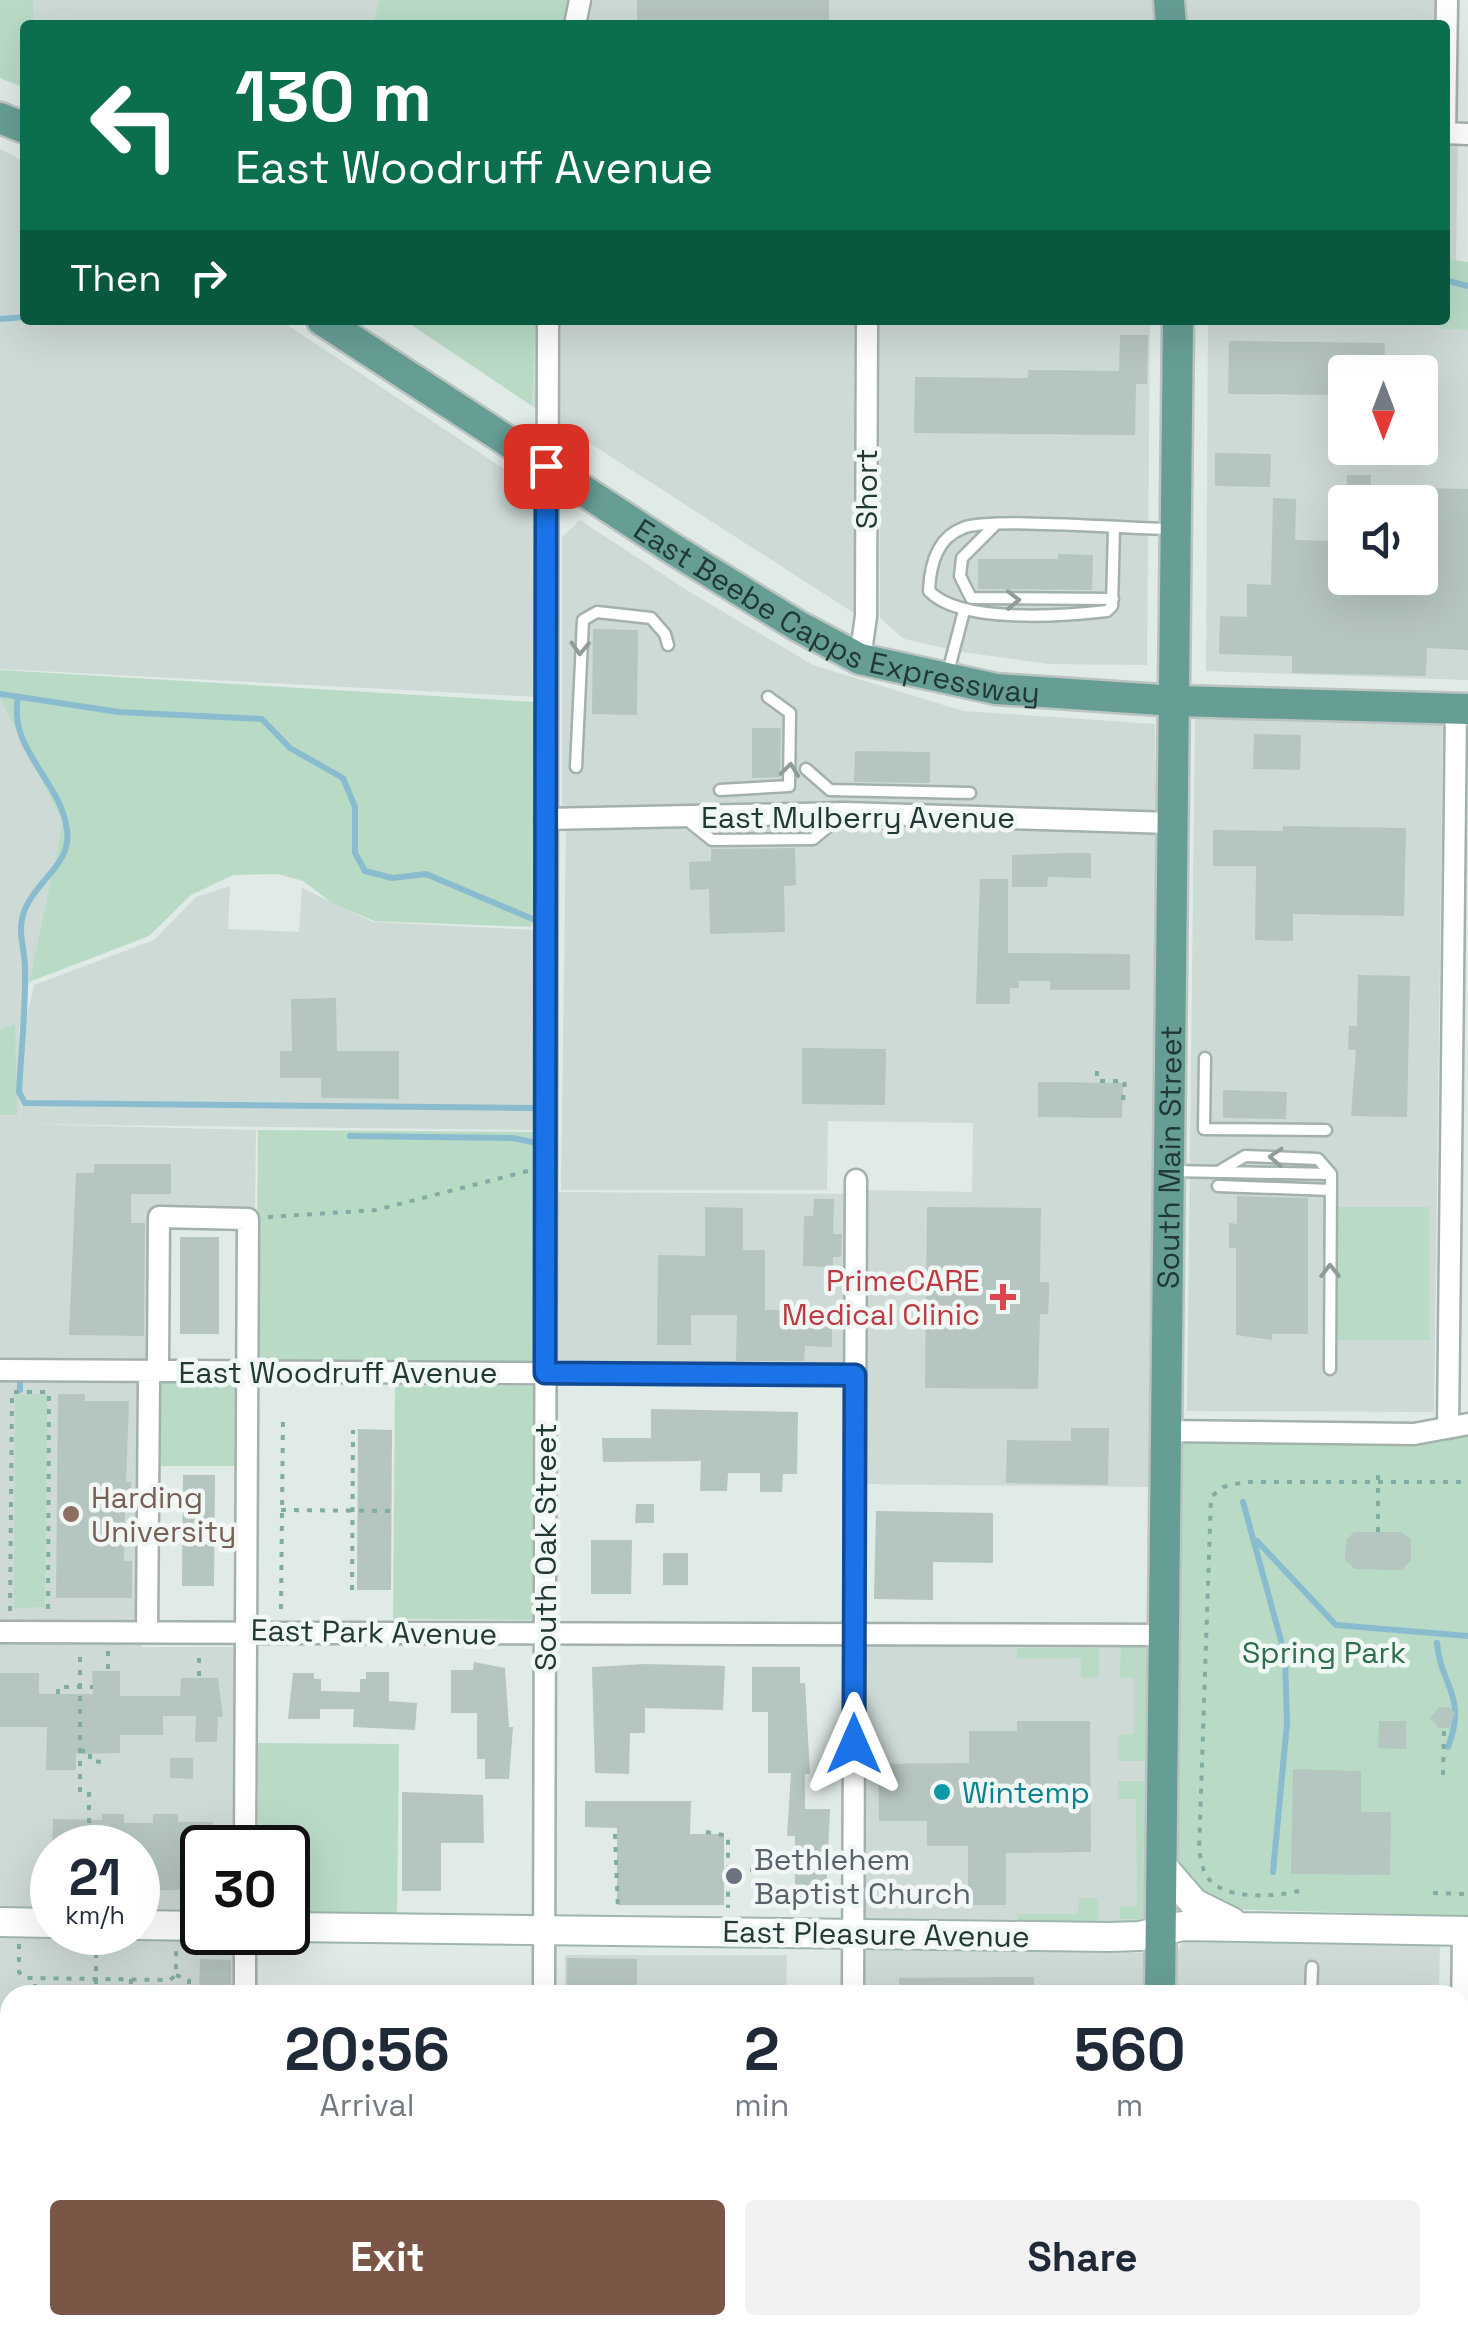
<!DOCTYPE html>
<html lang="en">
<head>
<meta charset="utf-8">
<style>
  body { margin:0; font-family:"Space Grotesk",sans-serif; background:#f2f2f3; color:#1f2937; height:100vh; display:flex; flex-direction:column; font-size:38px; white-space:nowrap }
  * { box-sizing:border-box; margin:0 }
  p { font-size:32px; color:#747a83 }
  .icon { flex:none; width:55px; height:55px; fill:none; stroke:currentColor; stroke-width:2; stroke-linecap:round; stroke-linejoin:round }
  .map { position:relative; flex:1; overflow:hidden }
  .panel { position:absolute; left:0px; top:1985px; width:1470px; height:350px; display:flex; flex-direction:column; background:#fff; border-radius:30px 30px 0 0; box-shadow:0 10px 40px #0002 }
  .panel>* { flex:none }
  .banner { position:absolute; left:20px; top:20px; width:1430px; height:305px; border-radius:10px; box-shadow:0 10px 40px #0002; background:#0b6e4f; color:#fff; overflow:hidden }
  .needle { width:65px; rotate:180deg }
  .tools { position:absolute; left:1328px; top:355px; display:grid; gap:20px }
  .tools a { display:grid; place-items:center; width:110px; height:110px; border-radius:10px; background:#fff; box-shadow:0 10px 40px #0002; font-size:50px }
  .speed { position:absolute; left:30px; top:1825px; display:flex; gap:20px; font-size:50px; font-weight:700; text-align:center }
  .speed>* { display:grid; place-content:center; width:130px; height:130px; border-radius:50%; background:#fff; box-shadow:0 10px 40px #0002; line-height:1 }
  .speed small { font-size:25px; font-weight:400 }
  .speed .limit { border:5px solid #111; border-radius:15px; background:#fff; color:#111 }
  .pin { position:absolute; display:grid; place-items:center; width:85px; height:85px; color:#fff; margin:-42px; border-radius:20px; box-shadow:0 5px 15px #0006 }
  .me { position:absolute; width:110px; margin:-55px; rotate:0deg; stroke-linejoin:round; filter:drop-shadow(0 0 8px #0008) }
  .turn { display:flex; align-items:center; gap:35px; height:210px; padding:0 50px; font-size:45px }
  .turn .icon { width:130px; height:130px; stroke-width:2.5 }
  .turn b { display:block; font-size:70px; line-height:85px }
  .then { display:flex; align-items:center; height:95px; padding:0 50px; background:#0003; gap:20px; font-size:38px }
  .eta { display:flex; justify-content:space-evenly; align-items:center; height:170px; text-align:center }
  .eta b { font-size:60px; font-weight:600; line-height:70px }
  .primary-button { display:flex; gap:20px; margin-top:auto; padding:20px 50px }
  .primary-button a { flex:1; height:115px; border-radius:10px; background:#7b5647; color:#fff; font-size:40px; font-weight:600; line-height:115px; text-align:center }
  .primary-button a+a { background:#f2f2f3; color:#1f2937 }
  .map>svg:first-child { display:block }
</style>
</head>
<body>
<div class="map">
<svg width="1468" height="2335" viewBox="0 0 1468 2335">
  <rect width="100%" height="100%" fill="#e0eae6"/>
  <path fill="#cedad6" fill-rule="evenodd" d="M33,0H379L373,25H33Z
    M593,0H1460L1456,262L1445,259V25H588Z
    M0,149L25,162V320H280L539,492L537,697L0,669Z
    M536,320H855L854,613L532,406Z
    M1208,320H1424L1442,329L1468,330V680L1206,671ZM1345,372H1420V448H1345ZM1345,502H1420V578H1345Z
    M879,321L1150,324L1147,665L1049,664L962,652L904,639L880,618Z
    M580,520L688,591L813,665L963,711L1155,724L1156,813L562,809V537Z
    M0,699L63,822L19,1029L21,1119L23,1032L34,985L154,940L196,897L230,886L228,929L299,932L302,888L373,922L536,930L537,1130L21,1124L256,1130L255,1211L154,1210L153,1362L144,1380L142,1647H238L237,1847L202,1848V1932L237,1933L236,1995H10V2226H0ZM52,1848H138V1932H52Z
    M1195,717L1443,722L1434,1412L1187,1411Z
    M846,819L1158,828L1150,1487L861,1484L865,1190L972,1192L973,1123L828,1121L827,1190H561L566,828Z
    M557,1192L849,1194L848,1369L556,1367Z
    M866,1645L1156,1647L1153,1927L864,1924Z
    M1190,1939L1440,1941L1439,1995H1173L1174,1956L1183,1942Z
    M863,1943L1147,1953L1146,1995H863Z
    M565,1955H787L786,1995H565Z"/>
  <path fill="#b9dbc6" d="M0,0H33V25H25V88L0,78Z
    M379,0H569L565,25H373Z
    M1445,259L1468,262V330L1442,329L1424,320H1445Z
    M404,320H536L532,406Z
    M0,670L535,702L538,911L531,927L374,921L332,903L303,881L278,874L233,875L191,895L149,936L29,982L63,822L0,699Z
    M15,1024L17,1115H0V1029Z
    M258,1130L537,1132L534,1364H256Z
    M1335,1207H1429V1340H1334Z
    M157,1380H241V1466H157Z
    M395,1385L537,1386L535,1620L393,1619Z
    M15,1394H47L45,1607L14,1608Z
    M1468,1435V1916L1222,1909L1198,1895L1178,1865L1181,1438Z
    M1121,1647H1152V1761H1118V1735L1134,1734V1678L1120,1677Z
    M1017,1648H1099V1677L1081,1678V1658L1017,1659Z
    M258,1743L399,1744L397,1918L288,1917V1848H258Z
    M1118,1781H1147V1919H1120V1907L1137,1906L1136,1799H1118Z
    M1079,1898H1098V1922H1018V1914H1078Z"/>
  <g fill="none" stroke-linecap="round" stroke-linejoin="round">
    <path stroke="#89bcce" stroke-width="6" d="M1445,280L1468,286
      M0,319L25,317
      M0,694L119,712L262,719L290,748L343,778L355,807V853L365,871L392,878L426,874L535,920
      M18,697C8,751 61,780 67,830C72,864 36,881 25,909C16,931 25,947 25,969C26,1009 21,1051 19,1092L25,1103L533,1108
      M350,1136L513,1138L537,1143
      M20,1382V1390
      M1243,1502L1285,1655L1287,1723L1273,1872
      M1257,1541L1336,1625L1468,1636
      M1437,1643C1440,1685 1468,1695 1448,1747"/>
  </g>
  <path fill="#b5c5c0" d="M637,0H829V25H637Z
    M1120,335H1148L1147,384H1136L1135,435L914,433L915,377L1028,378V370L1119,371Z
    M1229,341L1385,343L1384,372H1345V395L1228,394Z
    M1215,453L1271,454L1270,487L1215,486Z
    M1347,475H1371V487L1468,489V650L1427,648L1426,676L1292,673V656L1219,654L1220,616L1247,617V584L1271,585L1273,498L1296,499L1295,540L1345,541V578H1420V502H1346Z
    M1058,554L1093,555L1092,590L978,589V559H1058Z
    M593,629L638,630L637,715L592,714Z
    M752,728H781L780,777L752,778Z
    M1254,734L1301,735L1300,770L1253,769Z
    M855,751L930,752V783L854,782Z
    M1283,826L1406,828L1404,916L1293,914V941L1255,940L1256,866H1213V830L1283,831Z
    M795,848L796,885L784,886L785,932L710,934L709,889L690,890L689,862L711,861V849Z
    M1072,853H1091V878L1048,877L1047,887H1012V855Z
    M980,879H1008V953L1130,954V990H1050V981H1019V988H1010V1004H976Z
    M1358,975L1410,976L1407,1117L1351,1116L1356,1050H1348L1349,1026H1357Z
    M336,998L337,1051H399V1099L321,1098V1078H280V1051H292L291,999Z
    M802,1048L886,1049L885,1105L802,1104Z
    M1038,1082L1123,1083L1122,1118L1038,1117Z
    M1223,1090L1287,1092L1286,1119L1223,1118Z
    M94,1164H171V1194H131V1223H145L144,1336L69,1335L76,1173H94Z
    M1237,1196L1308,1198V1334H1272V1340L1236,1335V1248H1229V1223L1237,1224Z
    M814,1199H834L833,1234H842L841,1257H833V1267L803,1266L804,1216H813Z
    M705,1207L743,1208V1250H765V1310L832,1311V1347L805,1346L804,1361H736L737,1315H691V1345H657L658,1255L705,1256Z
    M927,1207L1041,1208L1040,1282H1049V1298L1048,1314H1040L1038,1389L925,1388Z
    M180,1237H219V1334H180Z
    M58,1394H85V1401H129L126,1482H131V1507H125L124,1561H132V1598H56Z
    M651,1409L798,1412L797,1474H783L782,1492H760V1473H728L727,1491H700L701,1461L603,1462L602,1438H651Z
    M1071,1428H1109L1108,1485L1006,1483L1007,1440L1071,1441Z
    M358,1429L392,1430L391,1590H357Z
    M183,1475H215L214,1586H182Z
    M636,1504H654V1523H635Z
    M876,1511L993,1513V1563L933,1562V1600L874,1599Z
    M1354,1532H1401L1411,1540V1560L1402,1570L1355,1569L1345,1560L1346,1540Z
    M591,1540H632L631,1594H591Z
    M663,1553H688V1585H663Z
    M474,1662L505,1668L509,1727H513L509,1779H485V1759H477V1713H451V1670H473Z
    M646,1664L725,1666L723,1710L645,1708V1733H630L629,1774L595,1773L592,1667Z
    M752,1667H800V1683H805L810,1774H805V1809H830L826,1898L795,1897V1836H787L791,1773H768V1712H752Z
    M92,1671H120V1696H180L181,1678H218L223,1717H218L217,1742H195L196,1716H163V1735H120V1753L76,1754V1770H46L47,1727H0V1673H39V1694H93Z
    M366,1672H389V1701L417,1703L415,1730L353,1727L354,1709H320V1719H288L293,1673H314V1679H321V1691L360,1692V1679H366Z
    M1439,1707H1449L1455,1713L1449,1728H1439L1430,1718Z
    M1017,1721H1090L1091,1852L1006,1853V1905H968V1846H927V1821H879L878,1764L969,1763V1731H1017Z
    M1379,1721H1406V1749L1378,1748Z
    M170,1758H193V1779L170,1778Z
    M1293,1769L1361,1771V1812H1391L1390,1875L1291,1874Z
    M402,1792L483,1795L484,1843H441V1891H402Z
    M585,1801H691L690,1834H724V1905H617V1828L585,1827Z
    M102,1814H124V1823H153V1814H178V1822H213V1848H202V1889L141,1891V1848H52L53,1819L102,1820Z
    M567,1958L637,1959V1991L567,1990Z
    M200,1959L231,1960V1995H199Z
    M1034,1977V1995H899V1978Z"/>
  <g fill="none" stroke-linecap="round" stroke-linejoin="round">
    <defs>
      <path id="lane" d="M994,526L962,558L960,576L971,598L1113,599
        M1114,528L1112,606L1107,611C1063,616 960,624 929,591C930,566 936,538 963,528C989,517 1134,529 1171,529
        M948,672L964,611
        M576,767L583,620L597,612L651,618L665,634L668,645
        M806,769L830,790L970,793
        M720,790L789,786L790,713L768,697
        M687,820L712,840L813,839L840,817
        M1205,1058L1204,1129L1326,1130
        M1172,1171L1331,1174L1330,1369
        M1218,1172L1245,1156L1318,1159L1331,1174
        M1218,1186L1331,1190
        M1311,1995L1312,1967
        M954,2325V2335"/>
      <path id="street" d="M1447,0L1445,133L1468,134
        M575,25L580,0
        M860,659L866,616L867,320
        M545,819L845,813L1172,823
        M0,1370L855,1375
        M1448,1428L1456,709
        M1167,1431L1414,1434L1468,1424
        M147,1631L149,1379L158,1363L159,1217L248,1219L245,1848
        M0,1632L1167,1635
        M245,1995V1932
        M544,1995L548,320
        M853,1995L856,1180
        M1460,2216L1463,1930
        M0,2235H10
        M1460,2247H1468
        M544,2325V2335
        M244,2335V2325
        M852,2335V2325
        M1459,2335V2325"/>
      <path id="secondary" d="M1162,1866L1194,1903L1232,1922
        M0,1922L52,1923
        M138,1925L202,1926
        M288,1927L1109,1937L1140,1936L1183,1926L1468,1931"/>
      <g id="primary">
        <path d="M1169,0L1171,25"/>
        <path d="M0,118L25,128"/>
        <path id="s1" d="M322,320L673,549L798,626L860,659L996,689L1176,701L1468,709"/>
        <path id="s2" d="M1160,1995L1178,320"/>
        <path d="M1155,2335L1156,2325"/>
      </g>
    </defs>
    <use href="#lane" stroke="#a3b1ad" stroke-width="15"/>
    <use href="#street" stroke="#a3b1ad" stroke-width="25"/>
    <use href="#secondary" stroke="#9fb5b0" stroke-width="32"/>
    <use href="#primary" stroke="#bcc4c2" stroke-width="35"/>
    <path stroke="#81aca4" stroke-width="4" stroke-dasharray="5 8" stroke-linecap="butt" d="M1097,1071V1081H1125L1123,1100
      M268,1217L376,1210L528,1171
      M281,1510L390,1511
      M1378,1532V1472
      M352,1590L353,1430
      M281,1609L283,1417
      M10,1611L12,1392H49L48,1611
      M108,1651V1671
      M199,1676V1652
      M58,1694V1687H93
      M80,1751H90V1761L105,1762
      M1443,1775L1444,1728
      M80,1792V1652
      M89,1792V1848
      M706,1832L728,1836V1908
      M615,1834L618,1910
      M724,1870H770
      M1299,1891C1274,1897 1221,1901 1206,1875C1202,1868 1201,1858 1199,1851L1211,1497L1223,1487L1244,1482H1468
      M1433,1893L1468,1894
      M96,1940V1995
      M19,1944V1972L25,1978L170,1980L176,1975V1949
      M176,1975L189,1980V1995
      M131,1979V1990
      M35,1989V1978
      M74,1990L75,1979"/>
    <use href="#lane" stroke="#fff" stroke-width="10"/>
    <use href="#street" stroke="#fff" stroke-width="20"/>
    <use href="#secondary" stroke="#fff" stroke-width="28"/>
    <use href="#primary" stroke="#669e96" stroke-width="30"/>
  </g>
  <defs><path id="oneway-chevron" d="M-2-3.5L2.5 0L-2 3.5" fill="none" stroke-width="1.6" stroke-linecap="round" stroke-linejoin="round" transform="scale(2.5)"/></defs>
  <g stroke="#909c9a">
    <use href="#oneway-chevron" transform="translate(1013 600) rotate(-1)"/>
    <use href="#oneway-chevron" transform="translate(580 648) rotate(92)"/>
    <use href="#oneway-chevron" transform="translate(790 770) rotate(-83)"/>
    <use href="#oneway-chevron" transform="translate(1276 1157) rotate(-177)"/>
    <use href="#oneway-chevron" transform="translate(1330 1271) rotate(-90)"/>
  </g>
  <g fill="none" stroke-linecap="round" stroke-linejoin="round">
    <defs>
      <path id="route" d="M546,466L545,1373L855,1375L854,1744"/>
    </defs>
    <use href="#route" stroke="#114b97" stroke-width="25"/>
    <use href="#route" stroke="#1a73e8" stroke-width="18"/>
  </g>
  <path fill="#e0444e" stroke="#f0f7f4" stroke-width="4" d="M998 1282h10v10h10v10h-10v10h-10v-10h-10v-10h10z"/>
  <circle fill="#8d6e63" stroke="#f0f7f4" stroke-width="4" cx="71" cy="1514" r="10"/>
  <circle fill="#0f9aa8" stroke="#f0f7f4" stroke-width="4" cx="942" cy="1792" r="10"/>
  <circle fill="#6b7280" stroke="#f0f7f4" stroke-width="4" cx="734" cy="1876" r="10"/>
  <g text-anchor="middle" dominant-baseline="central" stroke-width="9" stroke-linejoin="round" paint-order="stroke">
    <g font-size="30" fill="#213935" stroke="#f0f7f4">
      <text transform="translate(866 489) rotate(-90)">Short</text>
      <text stroke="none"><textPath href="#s1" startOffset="598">East Beebe Capps Expressway</textPath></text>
      <text x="858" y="817">East Mulberry Avenue</text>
      <text stroke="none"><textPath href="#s2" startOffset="838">South Main Street</textPath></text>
      <text x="338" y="1372">East Woodruff Avenue</text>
      <text transform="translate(545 1547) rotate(-90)">South Oak Street</text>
      <text transform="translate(374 1632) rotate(1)">East Park Avenue</text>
      <text transform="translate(876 1934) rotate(1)">East Pleasure Avenue</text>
    </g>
    <g font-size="30" fill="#be3a42" stroke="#f0f7f4" text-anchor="end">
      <text x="980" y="1280">PrimeCARE<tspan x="980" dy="34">Medical Clinic</tspan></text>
    </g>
    <g font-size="30" fill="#785e54" stroke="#f0f7f4" text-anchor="start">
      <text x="91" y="1497">Harding<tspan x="91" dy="34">University</tspan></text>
    </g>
    <g font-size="30" fill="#2d6e4d" stroke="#f0f7f4">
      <text x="1324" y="1652">Spring Park</text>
    </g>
    <g font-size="30" fill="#0d838f" stroke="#f0f7f4" text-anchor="start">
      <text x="962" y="1792">Wintemp</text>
    </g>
    <g font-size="30" fill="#5b616d" stroke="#f0f7f4" text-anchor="start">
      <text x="754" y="1859">Bethlehem<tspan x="754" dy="34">Baptist Church</tspan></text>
    </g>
  </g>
</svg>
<div class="tools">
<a><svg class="needle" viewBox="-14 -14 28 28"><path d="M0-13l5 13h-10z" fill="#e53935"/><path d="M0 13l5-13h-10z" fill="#747a83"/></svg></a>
<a><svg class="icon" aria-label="sound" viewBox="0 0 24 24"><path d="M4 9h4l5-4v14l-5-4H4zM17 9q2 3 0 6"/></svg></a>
</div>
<div class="speed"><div>21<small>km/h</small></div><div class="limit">30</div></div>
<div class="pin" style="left:546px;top:466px;background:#d93025"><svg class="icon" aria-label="arrive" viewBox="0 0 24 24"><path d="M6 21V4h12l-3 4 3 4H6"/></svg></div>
<svg class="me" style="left:854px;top:1744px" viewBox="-20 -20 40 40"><path d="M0-17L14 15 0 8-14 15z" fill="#1a73e8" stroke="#fff" stroke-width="4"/></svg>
<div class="banner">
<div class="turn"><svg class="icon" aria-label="left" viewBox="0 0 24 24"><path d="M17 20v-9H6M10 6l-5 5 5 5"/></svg><div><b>130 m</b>East Woodruff Avenue</div></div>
<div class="then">Then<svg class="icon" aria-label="right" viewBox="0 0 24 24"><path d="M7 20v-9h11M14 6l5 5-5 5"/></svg></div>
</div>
<section class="panel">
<div class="eta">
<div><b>20:56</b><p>Arrival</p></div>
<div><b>2</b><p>min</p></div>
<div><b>560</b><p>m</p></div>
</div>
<div class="primary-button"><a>Exit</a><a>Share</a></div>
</section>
</div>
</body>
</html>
